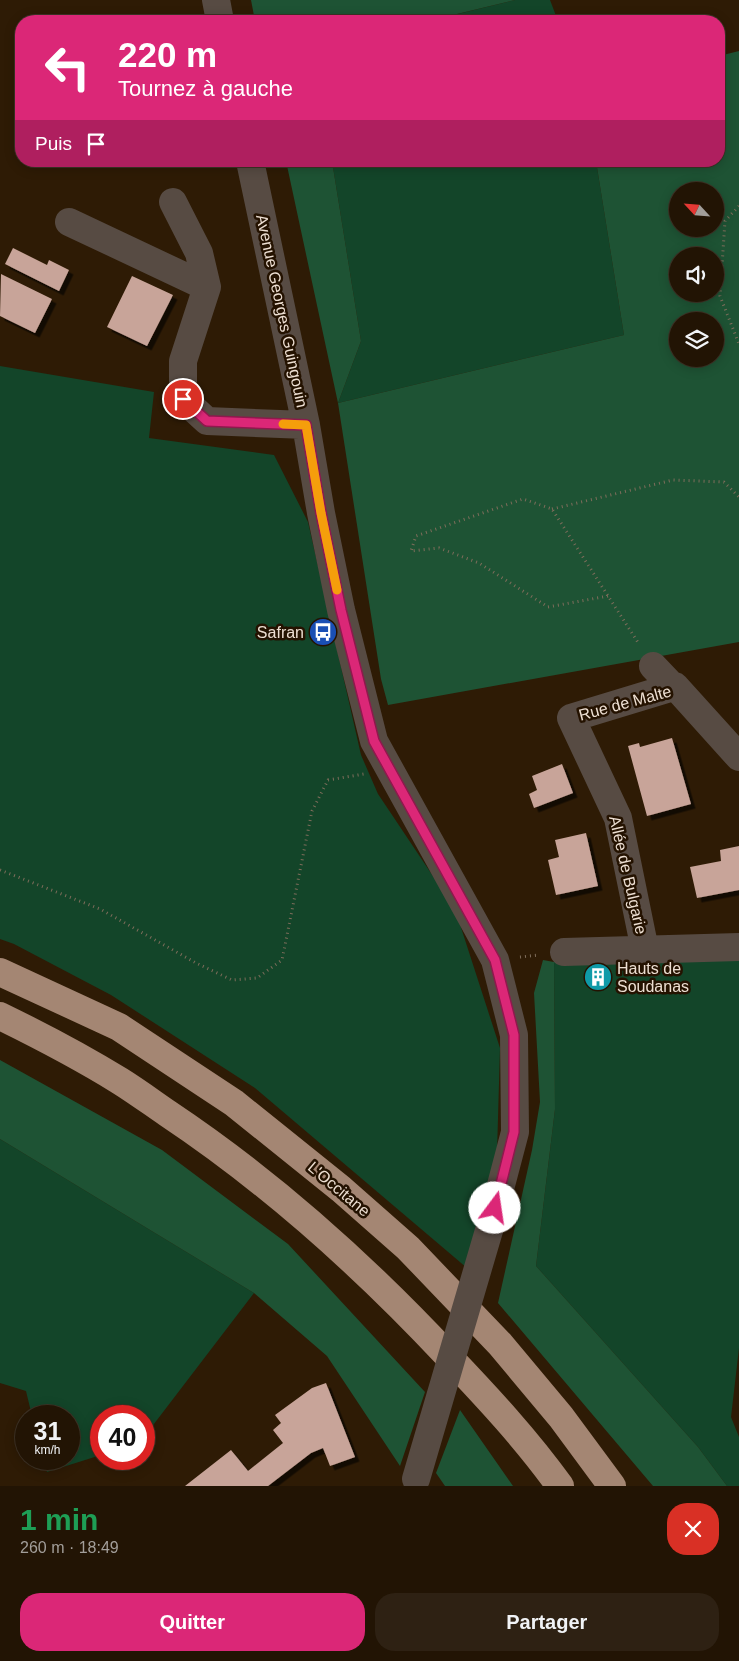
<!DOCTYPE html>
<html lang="fr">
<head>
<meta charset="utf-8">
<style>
  body { margin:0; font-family:Arial,sans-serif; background:#2e2113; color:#f1f3f6; height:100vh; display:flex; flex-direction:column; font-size:19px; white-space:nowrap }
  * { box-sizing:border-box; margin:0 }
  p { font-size:16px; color:#a29e9a }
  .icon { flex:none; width:28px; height:28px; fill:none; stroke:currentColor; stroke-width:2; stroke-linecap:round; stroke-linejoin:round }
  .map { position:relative; height:1486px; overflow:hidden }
  .side { display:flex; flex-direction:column; background:#221404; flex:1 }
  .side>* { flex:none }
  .top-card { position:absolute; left:15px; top:15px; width:710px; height:152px; border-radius:20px; box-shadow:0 2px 12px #0003,0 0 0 1px #3f3326; background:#db2777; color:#fff; overflow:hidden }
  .needle { width:32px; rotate:296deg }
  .tools { position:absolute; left:669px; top:182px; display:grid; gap:10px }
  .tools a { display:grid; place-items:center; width:55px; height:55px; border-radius:50%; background:#221404; box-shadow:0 2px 12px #0003,0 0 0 1px #3f3326; font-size:25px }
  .speed { position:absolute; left:15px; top:1405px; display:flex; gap:10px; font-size:25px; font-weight:700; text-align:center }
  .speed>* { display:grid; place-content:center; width:65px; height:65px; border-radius:50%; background:#221404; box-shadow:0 2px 12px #0003,0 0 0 1px #3f3326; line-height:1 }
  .speed small { font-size:12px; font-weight:400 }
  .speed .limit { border:8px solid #d22; background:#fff; color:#111 }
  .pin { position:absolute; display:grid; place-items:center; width:42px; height:42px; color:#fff; margin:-21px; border:2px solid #fff; border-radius:50%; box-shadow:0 1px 5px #0007 }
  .me { position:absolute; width:55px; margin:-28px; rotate:14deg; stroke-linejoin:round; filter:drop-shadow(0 0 4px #0008) }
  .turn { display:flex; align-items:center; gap:18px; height:105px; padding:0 20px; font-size:22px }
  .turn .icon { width:65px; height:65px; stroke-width:2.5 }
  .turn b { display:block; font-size:35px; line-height:42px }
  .then { display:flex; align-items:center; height:48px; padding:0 20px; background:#0003; gap:10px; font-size:19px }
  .round { display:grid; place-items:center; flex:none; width:52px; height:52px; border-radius:20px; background:#2e2113 }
  .overview { display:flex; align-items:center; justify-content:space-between; height:85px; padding:0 20px }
  h1 { font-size:30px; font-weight:700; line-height:38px; color:#1e9e55 }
  .primary-button { display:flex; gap:10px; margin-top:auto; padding:10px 20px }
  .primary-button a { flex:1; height:58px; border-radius:20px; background:#db2777; color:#fff; font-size:20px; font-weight:700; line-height:58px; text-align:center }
  .primary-button a+a { background:#2e2113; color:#f1f3f6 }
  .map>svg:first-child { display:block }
</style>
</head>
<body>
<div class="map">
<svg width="739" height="1486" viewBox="0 0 739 1486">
  <defs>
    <filter id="shadow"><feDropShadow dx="4.5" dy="4.5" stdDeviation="0" flood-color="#0009"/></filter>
  </defs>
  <rect width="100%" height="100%" fill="#2e1b05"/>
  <path fill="#134529" d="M515,0H550L558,21H429Z
    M332,161H596L624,335L338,403L361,341Z
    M0,366L154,392L149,438L274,455L308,522L361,755L378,794L455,909L500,1048L497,1153L467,1268L255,1088L111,995L14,944L0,939Z
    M739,960V1348L731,1417L739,1437V1486H727L698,1447L536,1266L555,1109L554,962Z
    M0,1139L254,1293L144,1437V1416H101V1455L47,1472L43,1459H69V1416H32L26,1391L0,1383Z"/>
  <path fill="#1e5334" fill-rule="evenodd" d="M251,0H515L428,21H255Z
    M739,51V642L388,705L381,679L338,403L286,161H332L361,341L338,403L624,335L596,161H719V56ZM678,191H715V229H678ZM678,256H715V294H678ZM678,321H715V359H678Z
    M543,960L554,962L555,1109L536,1266L698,1447L727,1486H653L498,1303L532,1150L540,1102L534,993Z
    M0,1060L162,1150L288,1244L425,1392L400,1466L327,1356L254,1293L0,1139Z
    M460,1410L513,1486H445L436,1473Z"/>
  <path fill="#c8a499" filter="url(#shadow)" d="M13,248L47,265L49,260L69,270L59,291L5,264Z
    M1,274L52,299L35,333L0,316Z
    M132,276L173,295L147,346L107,327Z
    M672,738L691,804L647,816L628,746L639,743L640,747Z
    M562,764L573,793L534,808L529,794L537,790L532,776Z
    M586,833L598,886L556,895L548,860L559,857L555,840Z
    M739,846V890L697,898L690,867L721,861L720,850Z
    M591,973H604L605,981H592Z
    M326,1383L355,1457L330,1466L323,1448L311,1453L268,1486H185L231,1450L248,1471L283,1443L273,1430L281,1423L275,1415L312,1388Z"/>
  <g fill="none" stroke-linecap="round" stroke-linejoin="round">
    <path stroke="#7e6d5b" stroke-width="3" stroke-dasharray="1 4" stroke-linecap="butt" d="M739,206L725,221L720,296L739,344
      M552,509L673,480L724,482L739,497
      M608,596L548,607L479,563L439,548L411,551L416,536L523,499L552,509L639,644
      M0,870L100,909L196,963L232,980L257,978L282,960L312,811L328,780L364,774
      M520,957L539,955"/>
    <path stroke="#574b43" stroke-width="28" d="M216,0L220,21
      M250,161L306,425L321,513L341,610L374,741L495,960L514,1035L515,1132L490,1227
      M173,202L199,253L207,287L183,361V399L207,421L306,425
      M69,222L207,287
      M653,666L673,687L675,686L739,757
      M645,950L618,818L571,718L673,687
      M564,952L739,947"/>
    <path stroke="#a48673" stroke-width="28" d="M0,972L119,1027L234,1103L341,1189L408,1248L500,1344L561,1417L612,1486
      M0,1016C41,1036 81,1057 120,1081C136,1091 151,1102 167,1113C272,1183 363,1265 449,1357C488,1398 527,1440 560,1486"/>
    <path stroke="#574b43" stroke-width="28" d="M416,1479L490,1227"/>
  </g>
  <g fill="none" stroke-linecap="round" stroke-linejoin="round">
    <defs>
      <path id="route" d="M183,399L207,421L306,425L321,513L341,610L374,741L495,960L514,1035V1132L495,1208"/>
    </defs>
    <use href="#route" stroke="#8e194d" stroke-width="12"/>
    <use href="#route" stroke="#db2777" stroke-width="9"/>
    <path stroke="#f59e0b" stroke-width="9" d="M283,424L306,425L321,513L337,590"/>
  </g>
  <defs>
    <symbol id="bus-disc" viewBox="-11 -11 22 22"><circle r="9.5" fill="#1a4fb4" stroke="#241200"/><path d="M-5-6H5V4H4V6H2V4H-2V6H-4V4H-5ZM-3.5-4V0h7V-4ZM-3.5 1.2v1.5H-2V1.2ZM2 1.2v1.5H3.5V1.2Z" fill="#fff"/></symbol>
    <symbol id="building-disc" viewBox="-11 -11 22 22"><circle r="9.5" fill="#0f9aa8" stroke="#241200"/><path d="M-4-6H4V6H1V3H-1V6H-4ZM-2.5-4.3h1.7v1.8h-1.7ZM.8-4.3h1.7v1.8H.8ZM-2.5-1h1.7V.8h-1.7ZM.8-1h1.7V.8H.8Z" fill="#fff"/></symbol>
  </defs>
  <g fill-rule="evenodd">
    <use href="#bus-disc" x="307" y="616" width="32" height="32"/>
    <use href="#building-disc" x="582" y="961" width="32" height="32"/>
  </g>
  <g text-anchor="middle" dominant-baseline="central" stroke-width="5" stroke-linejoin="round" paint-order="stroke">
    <g font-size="16" fill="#eddfd2" stroke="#241200">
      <text transform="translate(282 311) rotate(78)">Avenue Georges Guingouin</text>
      <text transform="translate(625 703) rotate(-15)">Rue de Malte</text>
      <text transform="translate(628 875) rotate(77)">Allée de Bulgarie</text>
      <text transform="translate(339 1189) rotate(40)">L'Occitane</text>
    </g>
    <g font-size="16" fill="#eddfd2" stroke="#241200" text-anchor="end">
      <text x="304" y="632">Safran</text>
      <text x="617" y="968" text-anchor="start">Hauts de<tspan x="617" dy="18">Soudanas</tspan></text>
    </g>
  </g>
</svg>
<div class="tools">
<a><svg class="needle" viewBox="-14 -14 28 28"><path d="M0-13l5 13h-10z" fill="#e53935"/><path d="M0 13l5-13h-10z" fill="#a29e9a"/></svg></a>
<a><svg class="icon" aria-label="sound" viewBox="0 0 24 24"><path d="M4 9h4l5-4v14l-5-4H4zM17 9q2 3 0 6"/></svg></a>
<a><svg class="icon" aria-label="layers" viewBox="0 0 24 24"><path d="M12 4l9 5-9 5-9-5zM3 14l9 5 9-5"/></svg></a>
</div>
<div class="speed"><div>31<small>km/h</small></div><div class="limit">40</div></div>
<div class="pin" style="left:183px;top:399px;background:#d93025"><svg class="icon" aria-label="arrive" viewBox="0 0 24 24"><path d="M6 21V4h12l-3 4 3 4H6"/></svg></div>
<svg class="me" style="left:495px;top:1208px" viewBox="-20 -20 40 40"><circle r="19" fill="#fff"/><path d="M0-13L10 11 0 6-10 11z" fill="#db2777"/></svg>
<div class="top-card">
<div class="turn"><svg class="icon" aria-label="left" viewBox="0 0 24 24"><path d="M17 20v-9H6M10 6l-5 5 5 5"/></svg><div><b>220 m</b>Tournez à gauche</div></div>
<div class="then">Puis<svg class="icon" aria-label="arrive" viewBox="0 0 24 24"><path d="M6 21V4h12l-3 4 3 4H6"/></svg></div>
</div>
</div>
<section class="side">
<div class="overview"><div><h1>1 min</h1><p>260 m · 18:49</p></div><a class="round" style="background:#d93025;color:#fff"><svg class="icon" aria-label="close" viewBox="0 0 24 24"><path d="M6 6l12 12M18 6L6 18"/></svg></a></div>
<div class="primary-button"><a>Quitter</a><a>Partager</a></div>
</section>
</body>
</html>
